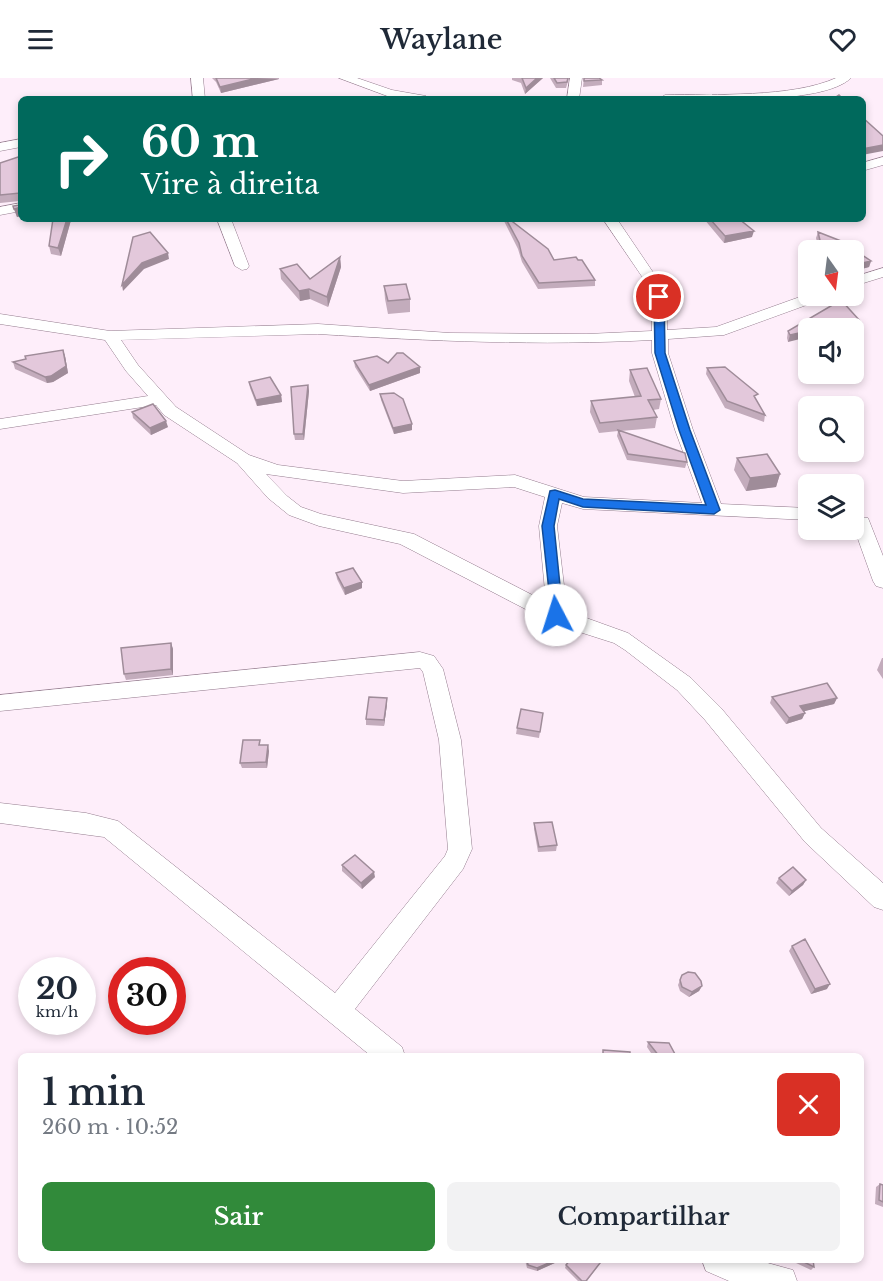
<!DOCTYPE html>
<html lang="pt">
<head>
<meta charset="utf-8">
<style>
  body { margin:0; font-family:"Libre Baskerville",serif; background:#f2f2f3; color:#1f2937; height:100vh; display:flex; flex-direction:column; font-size:22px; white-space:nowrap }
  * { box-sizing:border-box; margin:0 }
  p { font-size:20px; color:#747a83 }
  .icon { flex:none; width:33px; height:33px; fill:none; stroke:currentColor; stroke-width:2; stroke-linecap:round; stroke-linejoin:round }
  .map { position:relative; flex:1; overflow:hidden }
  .sheet { position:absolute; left:18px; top:975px; width:846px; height:210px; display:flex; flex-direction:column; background:#fff; border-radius:9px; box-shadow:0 3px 9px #0003 }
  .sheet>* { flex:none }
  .guide { position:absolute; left:18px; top:18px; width:848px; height:126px; border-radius:9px; box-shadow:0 3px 9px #0003; background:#00695c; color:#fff; overflow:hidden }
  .needle { width:39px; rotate:166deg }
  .tools { position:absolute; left:798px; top:162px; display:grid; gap:12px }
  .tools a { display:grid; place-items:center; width:66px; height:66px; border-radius:9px; background:#fff; box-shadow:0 3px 9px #0003; font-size:30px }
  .speed { position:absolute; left:18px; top:879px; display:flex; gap:12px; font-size:30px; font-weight:700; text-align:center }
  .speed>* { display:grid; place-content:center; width:78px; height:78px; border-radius:50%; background:#fff; box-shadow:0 3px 9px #0003; line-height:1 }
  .speed small { font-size:15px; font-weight:400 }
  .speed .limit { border:9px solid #d22; background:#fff; color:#111 }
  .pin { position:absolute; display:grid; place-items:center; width:51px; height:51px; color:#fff; margin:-26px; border:3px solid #fff; border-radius:50%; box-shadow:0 2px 6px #0007 }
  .me { position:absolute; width:66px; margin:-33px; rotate:355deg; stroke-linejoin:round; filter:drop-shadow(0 0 4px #0008) }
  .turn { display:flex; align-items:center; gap:21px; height:126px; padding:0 24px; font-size:27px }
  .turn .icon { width:78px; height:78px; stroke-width:2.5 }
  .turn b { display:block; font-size:42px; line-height:51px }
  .round { display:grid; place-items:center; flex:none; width:63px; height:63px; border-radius:9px; background:#f2f2f3 }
  .summary { display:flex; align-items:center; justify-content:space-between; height:102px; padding:0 24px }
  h1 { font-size:36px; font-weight:600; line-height:45px }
  .cta { display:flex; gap:12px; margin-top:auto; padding:12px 24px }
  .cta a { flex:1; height:69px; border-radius:9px; background:#318a3a; color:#fff; font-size:24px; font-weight:600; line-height:69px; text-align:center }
  .cta a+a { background:#f2f2f3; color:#1f2937 }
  header { display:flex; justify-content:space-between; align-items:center; height:78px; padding:0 24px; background:#fff; font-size:27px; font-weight:600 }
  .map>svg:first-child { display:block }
</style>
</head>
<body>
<header><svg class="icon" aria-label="menu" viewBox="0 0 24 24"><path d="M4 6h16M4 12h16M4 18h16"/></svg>Waylane<svg class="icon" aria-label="heart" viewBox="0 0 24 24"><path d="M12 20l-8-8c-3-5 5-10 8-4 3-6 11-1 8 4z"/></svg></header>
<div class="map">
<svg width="883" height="1203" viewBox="0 0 883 1203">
  <rect width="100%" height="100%" fill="#feeefa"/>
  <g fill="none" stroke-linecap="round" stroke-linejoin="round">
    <defs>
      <path id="minor" d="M191,0H203L205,21H193Z
        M339,0H357L392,12L426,18L428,21L390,19Z
        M570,0H582L579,21H567Z
        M836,0H851C822,28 700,21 659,21L665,17C714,16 792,20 836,0Z
        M21,61V69L0,73V65Z
        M883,79V87L862,93V85Z
        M21,125V133L0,137V129Z
        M217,141H231L249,188L247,191L242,192L235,188Z
        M603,141H617L661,206L667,219V252L716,249L808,216L825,218L823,221L724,257L668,261V275L693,352L721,426L808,430V442L583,431L562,425L557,448L567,533L628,555L691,600L721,630L821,750L883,805V832L874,829L805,764L705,642L677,612L625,572L614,565L567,550L533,535L400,466L319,448L289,437L268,420L237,385L164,337L156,327L0,351V341L148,318L126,293L105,262L0,246V236L110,253L318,246L450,255L587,256L652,253L651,219L647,206ZM318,256C430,263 540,268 652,262V275L675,352L702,425L584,419L515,397L403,403L278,387L249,377L176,329L138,287L121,262ZM266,396L403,415L514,409L545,419L539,448L546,524L414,456L321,436L301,429L287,418Z
        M883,190V199L854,208V199Z
        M861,439L868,440L870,445L883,478V510L876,508L873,503L854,450V440Z
        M420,574L434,578L443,591L461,662L472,771L463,791L355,931L402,969L405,978H371L104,759L0,745V725L86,735L118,743L335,915L445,778L448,771L439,662L423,594L420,590L0,633V617Z
        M702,1182H757L793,1192L797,1203H729L706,1193Z"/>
    </defs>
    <use href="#minor" stroke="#947c8e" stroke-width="1"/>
    <use href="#minor" fill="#fff" fill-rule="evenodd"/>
  </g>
  <path fill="#c3acbc" d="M212,0H279V1L221,15L216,4Z
    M512,0H543L525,16L521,5L512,2Z
    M550,0H569L566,10H556Z
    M584,0L602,2V7L583,9Z
    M21,78V138L17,139L13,128L20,127V123L0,125V85Z
    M53,141H80L71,142L61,178L51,176L49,168Z
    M503,141H509L554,182L595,202V208L538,211L522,184L518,171Z
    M704,141H739L752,159L724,165Z
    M818,154L841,163L871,183L869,189L854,193V172H816H819L816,160Z
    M808,174V183L806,181L807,175Z
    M340,179L341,189L328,229L310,221L300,223L281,201L280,191L310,201Z
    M384,208L410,221V234L388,236L385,221Z
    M841,222L859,250L854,251V250H808L788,264L787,260L788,253Z
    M63,272L65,278L68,295L53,304L47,305L15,291L13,284L26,281L25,278Z
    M354,283L388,285L420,289V295L370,313L355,289Z
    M707,290L756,322L765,337L764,344L725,330L706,296Z
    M630,292L661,321L659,331L653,332L657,339L655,350L621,353L687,384L685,390L627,382L617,358L618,353L599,355L590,334L591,323L635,319L629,303Z
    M249,304L281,317L282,324L257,328L250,310Z
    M308,307L309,313L304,362H295L294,356Z
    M380,316L412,346V352L394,356L381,322Z
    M132,334L168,349L151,357L133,340Z
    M737,380L780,396L776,409L746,413L734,392Z
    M336,495L362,510L345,517L337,501Z
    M171,565L173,571V597L126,602L124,596Z
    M882,580H883V601L877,592Z
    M772,619L837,620L834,626L804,633L805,635L802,641L786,646L770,625Z
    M387,620V626L384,648L366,647V641Z
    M543,635L539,660L516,656L517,650Z
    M261,667L269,673L267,690H242L240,685Z
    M534,745L557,767L556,773L538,774L534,751Z
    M342,787L375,799L362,811L342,793Z
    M779,800L806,802L803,807L789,818L776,805Z
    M792,868L827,911L811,916L789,873Z
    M682,897L702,908L699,913L689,919L680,913L678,907Z
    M648,964L676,978H653L647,969Z
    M880,1106L883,1107V1129L875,1126L876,1109Z
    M525,1182H558L557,1184L537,1193L527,1190Z
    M794,1182H813L814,1189L811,1192L796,1185Z
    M566,1187L598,1188L587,1203H578L565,1190Z"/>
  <path fill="#9f8c99" d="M257,0L279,1L221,15L220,9Z
    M537,0H543L525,16L526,10Z
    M883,67V73L862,77V71Z
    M21,129V138L17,139L14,131Z
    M67,141H80L71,142L61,178L58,170Z
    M754,153L752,159L724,165L725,158Z
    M168,175L169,181L144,191L123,213L122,207L142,185Z
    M340,179L341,189L328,229L327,219Z
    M871,183L869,189L854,193V187Z
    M309,211L310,221L300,223L299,213Z
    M861,244L859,250L854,251V250H830L831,249Z
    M808,253V259L788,264L790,257Z
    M63,272L65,278L68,295L53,304L47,305L45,299Z
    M420,289V295L370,313L369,307Z
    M308,307L309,313L304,362L303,356Z
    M281,317L282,324L257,328L256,322Z
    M166,343L168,349L151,357L150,350Z
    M412,346V352L394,356L393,350Z
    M780,396L776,409L746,413L750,400Z
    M362,504V510L345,517L344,510Z
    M171,565L173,571V597L171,591Z
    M387,620V626L384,648V642Z
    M837,620L834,626L797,635L800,628Z
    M805,635L802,641L786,646L789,640Z
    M268,667L269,673L267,690L266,684Z
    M374,794L375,799L362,811L361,805Z
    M806,802L803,807L789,818L792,813Z
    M830,906L827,911L811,916L815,911Z
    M702,908L699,913L689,919L692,914Z
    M556,1182H558L557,1184L537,1193V1190Z"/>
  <path fill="#e3c8db" stroke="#9f8c99" stroke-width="1.5" d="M216,0H257L220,9Z
    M522,0H537L526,10Z
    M554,0H568L567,4L557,5Z
    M584,0H599L602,2L584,3Z
    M839,17L843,21H833Z
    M862,39L883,58V67L862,71Z
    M21,78V129L14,131L13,128L20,127V115L0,117V85Z
    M53,141H67L58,170L49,168Z
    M506,141H509L548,171L554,182L576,179L578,182H582L595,202L539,205L522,178L519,165Z
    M710,141H739L754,153L725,158Z
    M150,154L168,175L142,185L122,207L133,159Z
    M818,154L841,163L871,183L854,187V172H816L822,171Z
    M340,179L327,219L309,211L299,213L280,191L297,186L310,201Z
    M406,206L410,221L388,223L384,208Z
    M841,222L861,244L831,249L829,248L818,250H808V253L790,257L788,253Z
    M63,272L66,288L51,298L45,299L13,284L26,281L25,278Z
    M397,275H403L420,289L369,307L354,283L377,278L388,285Z
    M725,289L758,316L754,318L765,337L727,323L707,290Z
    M647,290L661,321L648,322L657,339L600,345L591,323L641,318L630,292Z
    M270,299L281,317L256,322L249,304Z
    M308,307L303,356H294L291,309Z
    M394,315L403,321L412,346L393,350L380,316Z
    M153,326L166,343L150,350L132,334Z
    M618,352L685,375L687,384L628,376Z
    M767,376L780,396L750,400L737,380Z
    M353,490L362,504L344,510L336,495Z
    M171,565V591L124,596L121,570Z
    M827,605L837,620L800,628L805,635L789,640L772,619Z
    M369,619L387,620L384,642L366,641Z
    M521,631L543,635L540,654L517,650Z
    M243,662H260L259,667H268L266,684L240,685Z
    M552,744L557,767L539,769L534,745Z
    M355,777L374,794L361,805L342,787Z
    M793,789L806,802L792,813L779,800Z
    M805,861L830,906L815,911L792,868Z
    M688,894L695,895L701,903L702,908L692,914L682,909L680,902L682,897Z
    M648,964L669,965L676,978H659Z
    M603,972L630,974V978H603Z
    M880,1106L883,1107V1124L879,1122Z
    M527,1182H556L537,1190L528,1187Z
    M570,1182H597L600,1185L586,1203H582L566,1187Z
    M800,1182H813L814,1189Z"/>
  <path fill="#1a73e8" stroke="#114b97" stroke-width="1.5" d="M659,216L664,219L665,275L690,352L720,432L714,436L583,429L559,421L554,448L563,537L561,541H552L542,448L550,413L555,412L583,421L706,427L679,352L655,275L654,219Z"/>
</svg>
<div class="tools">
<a><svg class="needle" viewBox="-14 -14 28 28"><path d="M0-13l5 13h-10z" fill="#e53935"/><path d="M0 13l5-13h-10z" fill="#747a83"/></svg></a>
<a><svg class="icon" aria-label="sound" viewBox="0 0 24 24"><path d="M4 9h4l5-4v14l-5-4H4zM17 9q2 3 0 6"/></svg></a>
<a><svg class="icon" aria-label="search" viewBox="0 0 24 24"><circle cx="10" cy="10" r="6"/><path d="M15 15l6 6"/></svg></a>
<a><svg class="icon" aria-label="layers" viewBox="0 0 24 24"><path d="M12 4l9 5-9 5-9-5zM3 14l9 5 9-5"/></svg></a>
</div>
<div class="speed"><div>20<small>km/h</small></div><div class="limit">30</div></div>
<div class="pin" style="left:659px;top:219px;background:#d93025"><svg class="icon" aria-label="arrive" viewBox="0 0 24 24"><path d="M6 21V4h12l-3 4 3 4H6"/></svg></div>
<svg class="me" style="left:556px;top:537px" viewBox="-20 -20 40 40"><circle r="19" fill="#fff"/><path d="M0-13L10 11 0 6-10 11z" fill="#1a73e8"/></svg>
<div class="guide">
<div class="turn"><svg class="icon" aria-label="right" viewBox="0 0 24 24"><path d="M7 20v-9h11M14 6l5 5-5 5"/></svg><div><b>60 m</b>Vire à direita</div></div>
</div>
<section class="sheet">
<div class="summary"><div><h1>1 min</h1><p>260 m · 10:52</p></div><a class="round" style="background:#d93025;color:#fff"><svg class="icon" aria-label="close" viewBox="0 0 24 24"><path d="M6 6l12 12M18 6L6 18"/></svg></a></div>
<div class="cta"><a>Sair</a><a>Compartilhar</a></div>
</section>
</div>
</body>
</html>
